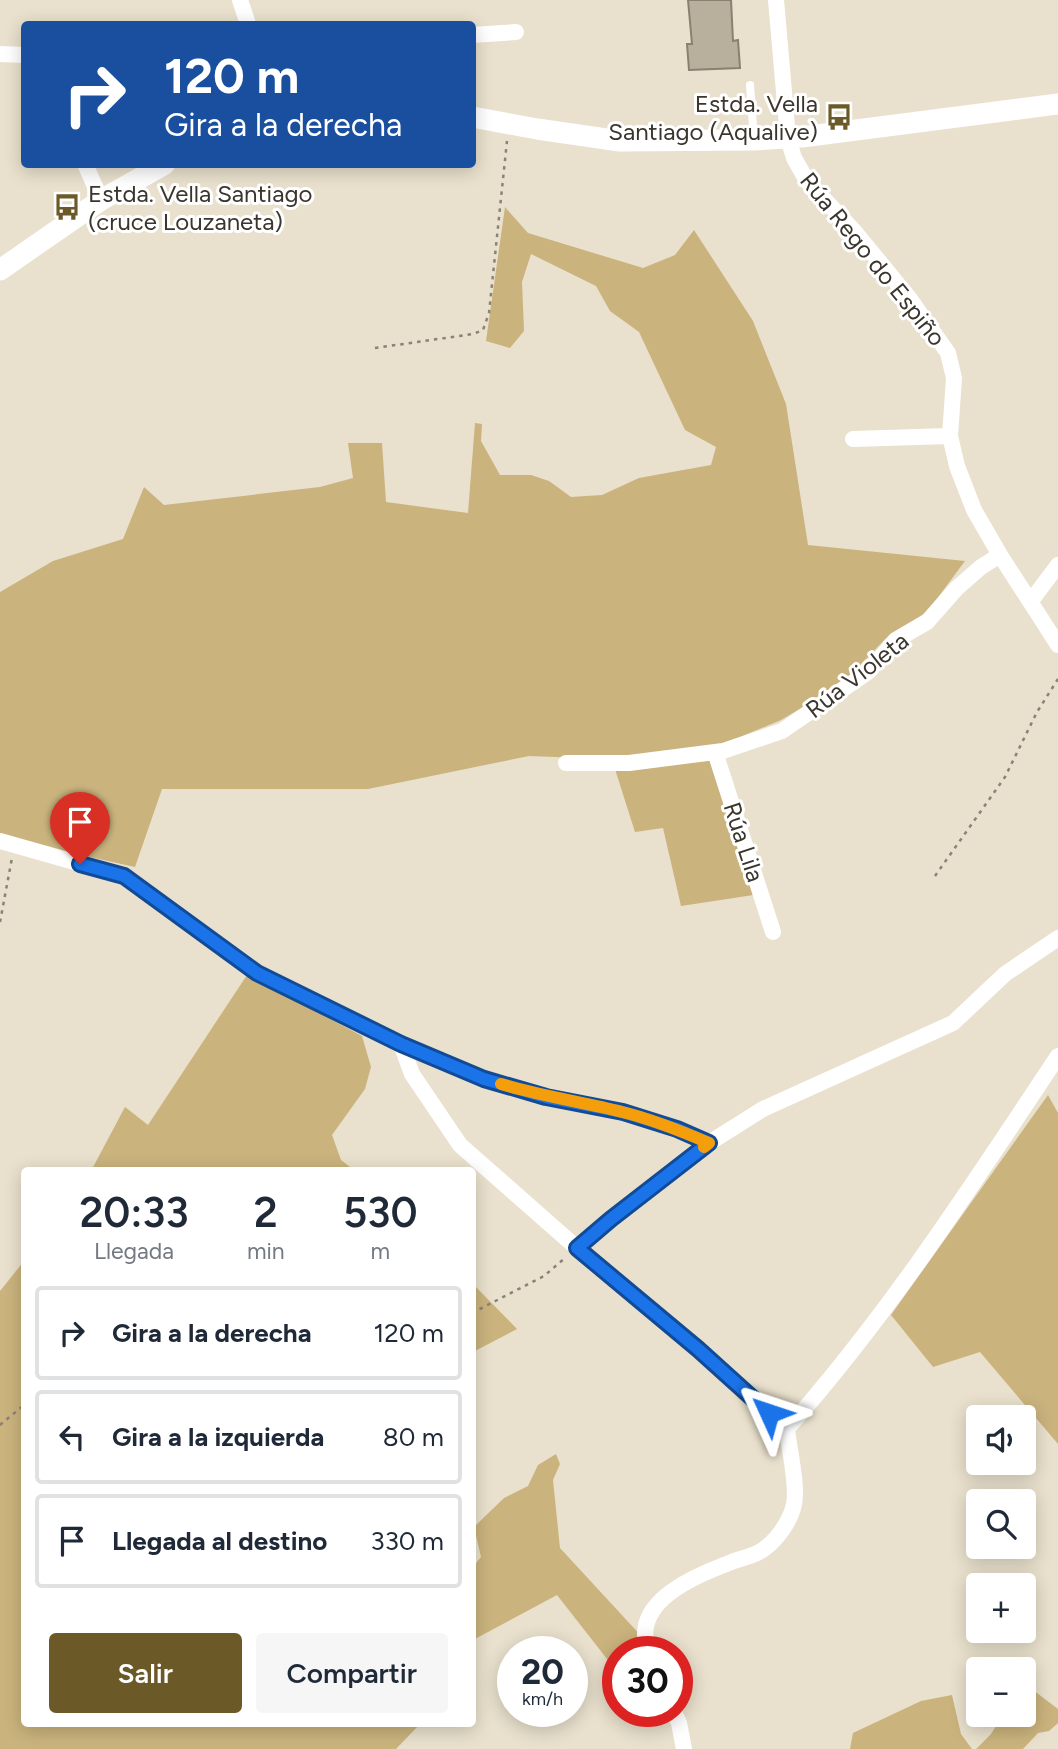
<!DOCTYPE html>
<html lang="es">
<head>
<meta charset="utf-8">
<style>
  body { margin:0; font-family:Figtree,sans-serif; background:#f6f6f7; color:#1f2937; height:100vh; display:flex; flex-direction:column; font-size:26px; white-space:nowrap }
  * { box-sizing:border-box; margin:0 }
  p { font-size:23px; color:#747a83 }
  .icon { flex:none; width:38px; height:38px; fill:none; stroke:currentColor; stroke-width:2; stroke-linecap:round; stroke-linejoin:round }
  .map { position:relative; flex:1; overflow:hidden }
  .side { position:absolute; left:21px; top:1167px; width:455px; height:560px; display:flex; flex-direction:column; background:#fff; border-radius:7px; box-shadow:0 4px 18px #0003 }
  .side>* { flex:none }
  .top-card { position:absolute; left:21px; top:21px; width:455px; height:147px; border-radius:7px; box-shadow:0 4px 18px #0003; background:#1a4fa0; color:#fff; overflow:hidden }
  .tools { position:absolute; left:966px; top:1405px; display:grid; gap:14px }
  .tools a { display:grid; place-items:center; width:70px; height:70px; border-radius:7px; background:#fff; box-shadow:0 4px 18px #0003; font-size:35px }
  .speed { position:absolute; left:497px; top:1636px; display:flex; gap:14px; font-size:35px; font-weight:700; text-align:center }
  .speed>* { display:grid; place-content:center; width:91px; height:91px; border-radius:50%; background:#fff; box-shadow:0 4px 18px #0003; line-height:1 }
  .speed small { font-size:18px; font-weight:400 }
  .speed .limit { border:10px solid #d22; background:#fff; color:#111 }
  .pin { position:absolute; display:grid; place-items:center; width:60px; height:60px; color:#fff; margin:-72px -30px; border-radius:50% 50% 50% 0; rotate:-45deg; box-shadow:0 0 7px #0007 }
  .pin .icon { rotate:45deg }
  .me { position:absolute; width:77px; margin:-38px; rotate:312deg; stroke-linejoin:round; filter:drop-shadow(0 0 5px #0008) }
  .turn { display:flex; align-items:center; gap:24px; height:147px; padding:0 28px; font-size:32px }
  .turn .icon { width:91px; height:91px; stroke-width:2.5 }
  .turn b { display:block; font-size:49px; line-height:60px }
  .eta { display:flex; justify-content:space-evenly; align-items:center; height:119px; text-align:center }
  .eta b { font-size:42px; font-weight:600; line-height:49px }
  .primary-button { display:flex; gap:14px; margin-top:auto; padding:14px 28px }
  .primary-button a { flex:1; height:80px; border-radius:7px; background:#6c5928; color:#fff; font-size:28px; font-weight:600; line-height:80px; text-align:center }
  .primary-button a+a { background:#f6f6f7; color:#1f2937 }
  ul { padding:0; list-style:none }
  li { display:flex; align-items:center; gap:21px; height:94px; margin:0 14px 10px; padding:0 14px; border:4px solid #e0e1e3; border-radius:7px }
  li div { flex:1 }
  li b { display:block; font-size:26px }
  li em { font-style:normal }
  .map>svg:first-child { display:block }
</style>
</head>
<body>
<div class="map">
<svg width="1058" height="1749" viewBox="0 0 1058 1749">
  <rect width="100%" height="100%" fill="#e9e1cd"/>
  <path fill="#cab37d" d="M505,207L528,233L643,268L675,255L694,230L753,321L786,404L808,545L965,561L927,612L890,634L843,683L781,720L716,747L760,894L681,906L663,828L635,832L615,769L582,758L529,756L368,789H162L135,867L0,837V592L53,561L123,539L144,487L164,505L320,487L353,478L348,443H382L386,502L468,513L475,423L482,424L481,441L500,475H531L549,481L571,497L602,495L639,478L711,465L716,447L685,430L639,332L610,311L596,286L531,254L522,282L524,331L510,348L486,341Z
    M247,975L362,1036L371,1067L365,1089L332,1135L341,1160L355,1171H91L125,1107L148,1125Z
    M1048,1095L1058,1113V1444L980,1352L933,1367L891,1315Z
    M24,1261V1724H420L396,1749H0V1291Z
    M472,1283L517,1329L473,1352H472Z
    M556,1454L560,1464L553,1480L560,1548L656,1652H618V1673L557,1595L473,1640L472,1568L481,1557L474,1527L504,1498L528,1486L538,1465Z
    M1024,1690H1033L1058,1709V1723L1049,1731L1038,1733L1023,1749H976L991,1734L1003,1715H1024Z
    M952,1695L961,1734L972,1749H850L853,1733L921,1701Z"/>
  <path fill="#b8b09d" stroke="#88816f" stroke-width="2" d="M688,0H731L733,41L738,40L740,68L689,70L687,44H692Z"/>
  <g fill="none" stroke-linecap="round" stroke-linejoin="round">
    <path stroke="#898376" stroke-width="2.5" stroke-dasharray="3.5 5" stroke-linecap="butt" d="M375,348L473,334L483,330L489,313L507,141
      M935,876L1005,777L1037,712L1058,679
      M0,922L12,858
      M472,1313L544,1276L565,1258
      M0,1425L24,1405"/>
    <path stroke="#fff" stroke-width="8" d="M750,85L754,140"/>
    <path stroke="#fff" stroke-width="16" d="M240,0L248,24
      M776,0L788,138L794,158L807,181L855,232L910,299L948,353L954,378L950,436L957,466L974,510L1000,555L1058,645
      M472,35L516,32
      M0,54L24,55
      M85,164L101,200
      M853,439L950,436
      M1031,601L1058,565
      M715,752L773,932
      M566,763H629L723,751L782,731L868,672L896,640L927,622L957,588L981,567L1000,555
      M0,841L124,876L257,973L401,1044L484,1079L546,1097L623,1112L677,1130L709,1143
      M401,1044L412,1074L460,1145L577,1248L698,1349L787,1429C789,1448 798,1487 794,1504C791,1520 777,1540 764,1549C757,1555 743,1558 734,1561C698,1575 628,1601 649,1652
      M577,1248L611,1219L709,1143L763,1109L953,1023L1005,974L1058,938
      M787,1429C889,1314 973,1184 1058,1056
      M674,1712L679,1723L684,1749"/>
    <path stroke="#fff" stroke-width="21" d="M472,117L537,129L620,141L754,140L802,137L1058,104
      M0,270L101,200L165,164"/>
  </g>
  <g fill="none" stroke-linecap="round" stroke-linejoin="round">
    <defs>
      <path id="route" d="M80,864L124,876L257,973L401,1044L484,1079L546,1097L623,1112L677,1129L709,1143L611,1219L577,1248L698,1349L769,1413"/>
    </defs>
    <use href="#route" stroke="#114b97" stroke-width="18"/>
    <use href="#route" stroke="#1a73e8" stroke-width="12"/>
    <path stroke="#f59e0b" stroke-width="12" d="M501,1084C541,1096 582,1102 622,1112C652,1119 681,1131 709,1143L704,1147"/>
  </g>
  <defs>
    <symbol id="bus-bare" viewBox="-9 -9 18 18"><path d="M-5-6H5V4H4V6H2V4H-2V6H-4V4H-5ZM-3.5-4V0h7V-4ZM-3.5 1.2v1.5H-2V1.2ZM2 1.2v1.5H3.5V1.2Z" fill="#6c5928" stroke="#fff" stroke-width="2.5" paint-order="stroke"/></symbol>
  </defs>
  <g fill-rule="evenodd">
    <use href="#bus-bare" x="820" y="98" width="38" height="38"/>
    <use href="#bus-bare" x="48" y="188" width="38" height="38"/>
  </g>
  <g text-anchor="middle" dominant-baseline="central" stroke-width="6" stroke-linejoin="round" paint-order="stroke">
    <g font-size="24" fill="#3a362e" stroke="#fff" text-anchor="end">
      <text x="818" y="103">Estda. Vella<tspan x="818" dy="28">Santiago (Aqualive)</tspan></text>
      <text x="88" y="193" text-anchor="start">Estda. Vella Santiago<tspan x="88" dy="28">(cruce Louzaneta)</tspan></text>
    </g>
    <g font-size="24" fill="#3a362e" stroke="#fff">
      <text transform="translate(873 259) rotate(51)">Rúa Rego do Espiño</text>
      <text transform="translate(857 675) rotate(-38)">Rúa Violeta</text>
      <text transform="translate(744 842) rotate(72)">Rúa Lila</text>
    </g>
  </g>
</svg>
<div class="tools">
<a><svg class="icon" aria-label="sound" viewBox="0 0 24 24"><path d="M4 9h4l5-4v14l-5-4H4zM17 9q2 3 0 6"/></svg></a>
<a><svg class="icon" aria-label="search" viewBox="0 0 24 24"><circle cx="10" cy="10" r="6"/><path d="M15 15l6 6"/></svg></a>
<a>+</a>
<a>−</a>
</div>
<div class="speed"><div>20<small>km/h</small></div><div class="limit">30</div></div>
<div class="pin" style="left:80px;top:864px;background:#d93025"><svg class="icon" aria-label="arrive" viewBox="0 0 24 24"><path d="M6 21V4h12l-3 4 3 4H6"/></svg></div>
<svg class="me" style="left:769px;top:1413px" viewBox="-20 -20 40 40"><path d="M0-17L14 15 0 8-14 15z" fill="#1a73e8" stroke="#fff" stroke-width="4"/></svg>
<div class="top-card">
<div class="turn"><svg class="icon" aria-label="right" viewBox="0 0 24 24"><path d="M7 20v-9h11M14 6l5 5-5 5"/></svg><div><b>120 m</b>Gira a la derecha</div></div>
</div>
<section class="side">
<div class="eta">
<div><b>20:33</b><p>Llegada</p></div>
<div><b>2</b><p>min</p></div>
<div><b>530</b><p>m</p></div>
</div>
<ul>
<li><svg class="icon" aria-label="right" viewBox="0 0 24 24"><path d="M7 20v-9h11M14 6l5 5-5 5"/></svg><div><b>Gira a la derecha</b></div><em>120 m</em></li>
<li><svg class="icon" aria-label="left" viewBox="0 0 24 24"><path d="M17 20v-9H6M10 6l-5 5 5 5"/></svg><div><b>Gira a la izquierda</b></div><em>80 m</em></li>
<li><svg class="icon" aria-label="arrive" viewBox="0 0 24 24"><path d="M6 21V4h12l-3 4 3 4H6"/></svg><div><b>Llegada al destino</b></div><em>330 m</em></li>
</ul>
<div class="primary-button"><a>Salir</a><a>Compartir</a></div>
</section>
</div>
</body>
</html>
